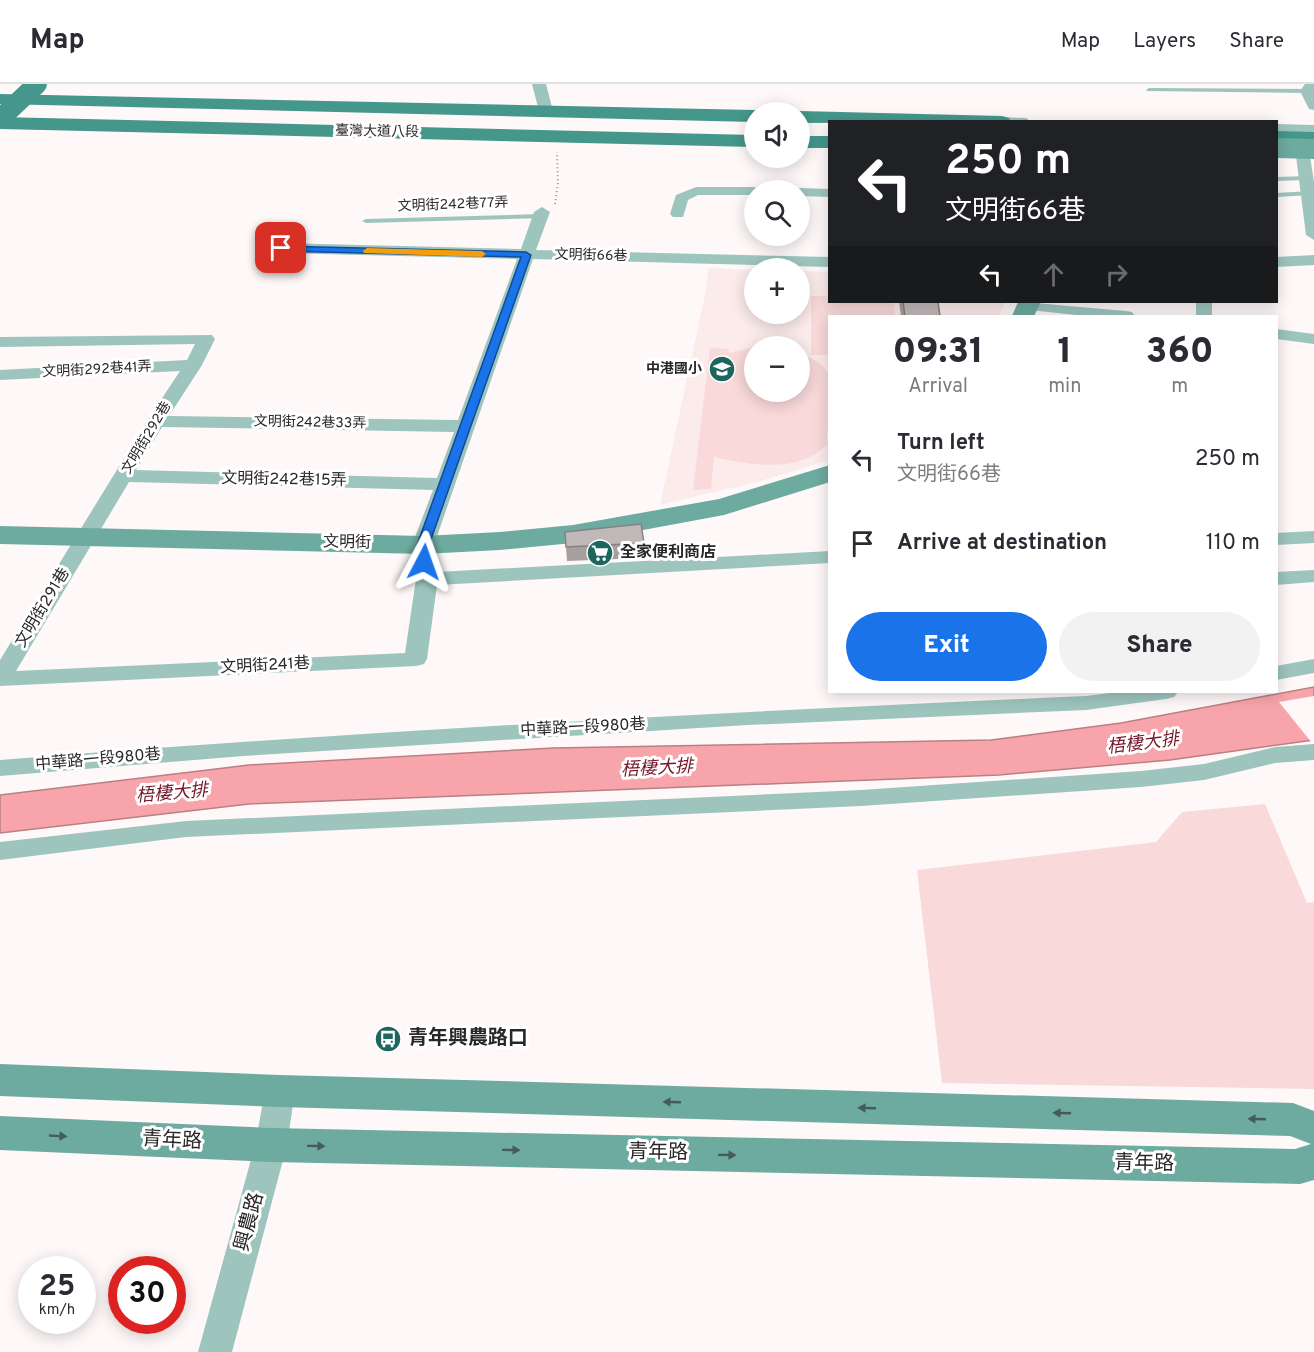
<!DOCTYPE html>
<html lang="en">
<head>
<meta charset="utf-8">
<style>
  body { margin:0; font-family:Overpass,"Noto Sans TC",sans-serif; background:#f2f2f3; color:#2b2b33; height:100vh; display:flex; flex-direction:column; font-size:22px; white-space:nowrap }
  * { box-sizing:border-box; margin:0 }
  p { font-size:20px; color:#7c7c81 }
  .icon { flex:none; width:33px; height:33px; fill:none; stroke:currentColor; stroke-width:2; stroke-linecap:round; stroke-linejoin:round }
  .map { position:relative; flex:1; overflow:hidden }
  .drawer { position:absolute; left:828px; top:231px; width:450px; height:378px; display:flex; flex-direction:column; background:#fff; border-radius:0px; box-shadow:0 3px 15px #0003 }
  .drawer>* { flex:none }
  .guide { position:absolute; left:828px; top:36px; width:450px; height:183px; border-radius:0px; box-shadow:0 3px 15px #0003; background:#202124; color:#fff; overflow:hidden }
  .buttons { position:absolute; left:744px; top:18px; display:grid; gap:12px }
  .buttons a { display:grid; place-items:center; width:66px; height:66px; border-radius:50%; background:#fff; box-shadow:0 3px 15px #0003; font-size:30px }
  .speed { position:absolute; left:18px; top:1172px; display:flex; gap:12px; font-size:30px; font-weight:700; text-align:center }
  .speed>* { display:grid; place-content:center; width:78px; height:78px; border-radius:50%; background:#fff; box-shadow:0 3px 15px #0003; line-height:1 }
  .speed small { font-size:15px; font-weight:400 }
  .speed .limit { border:9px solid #d22; background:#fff; color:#111 }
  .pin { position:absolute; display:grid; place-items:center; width:51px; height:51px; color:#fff; margin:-26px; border-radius:12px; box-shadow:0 3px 9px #0006 }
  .me { position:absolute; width:66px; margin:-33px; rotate:4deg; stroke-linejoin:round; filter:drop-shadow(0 0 4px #0008) }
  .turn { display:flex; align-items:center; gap:21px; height:126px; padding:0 18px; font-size:27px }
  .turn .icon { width:78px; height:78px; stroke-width:2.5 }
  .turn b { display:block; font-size:42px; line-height:51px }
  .lanes { display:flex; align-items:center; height:57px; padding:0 18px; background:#0003; justify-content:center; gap:30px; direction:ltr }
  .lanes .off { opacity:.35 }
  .eta { display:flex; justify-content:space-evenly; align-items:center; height:102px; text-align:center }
  .eta b { font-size:36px; font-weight:800; line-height:42px }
  .action { display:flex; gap:12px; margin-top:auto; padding:12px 18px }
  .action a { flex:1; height:69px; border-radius:36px; background:#1a73e8; color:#fff; font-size:24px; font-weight:800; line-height:69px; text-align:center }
  .action a+a { background:#f2f2f3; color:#2b2b33 }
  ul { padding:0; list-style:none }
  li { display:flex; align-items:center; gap:18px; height:84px; padding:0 18px }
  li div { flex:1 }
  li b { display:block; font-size:22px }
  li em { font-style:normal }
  header { display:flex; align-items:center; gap:36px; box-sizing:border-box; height:84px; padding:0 30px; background:#fff; border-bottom:2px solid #e1e1e2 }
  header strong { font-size:28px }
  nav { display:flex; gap:33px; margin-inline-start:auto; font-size:21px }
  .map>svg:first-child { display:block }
</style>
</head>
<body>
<header>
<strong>Map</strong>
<nav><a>Map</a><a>Layers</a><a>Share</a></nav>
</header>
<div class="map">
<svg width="1314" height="1268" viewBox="0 0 1314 1268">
  <rect width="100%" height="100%" fill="#fff8f8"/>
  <path fill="#fcebeb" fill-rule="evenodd" d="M708,184L754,186V230H800V187L829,188L830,218H1005L999,232H830L829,376L757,398L660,421L706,206ZM754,262H800V308H754Z"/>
  <path fill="#f9d9da" d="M811,212H829L830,218H894L895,232H830L829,271H811Z
    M754,263V308H800V269L820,279L828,289L827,360C800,390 749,381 714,373L711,405L693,406L710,264L728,265L730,269Z
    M1265,720L1307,819L1314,818V1005L942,999L917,786L1156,758L1182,728Z"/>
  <path fill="#f7a5aa" stroke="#ba7f83" stroke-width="1.5" d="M1314,603V656L1170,676L999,691L249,720L0,749V711L249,681L553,664L991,656L1121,639Z"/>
  <path fill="#fff8f8" d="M1314,612V659H1312L1279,618Z"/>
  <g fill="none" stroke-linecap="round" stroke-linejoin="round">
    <path stroke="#9a9595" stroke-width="2" stroke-dasharray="1 3" stroke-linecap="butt" d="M555,120L558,99L557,68"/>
    <path fill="#9dc5be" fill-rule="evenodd" d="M1149,4L1307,5L1310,7L1307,9L1147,7L1146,6Z
      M1309,92L1310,94L1306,96L1276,97V93Z
      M1310,107L1314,109L1313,111L1276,113V109Z
      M541,130H544V134L366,139L362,137L366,135Z"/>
    <path fill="#9dc5be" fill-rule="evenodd" d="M532,0H546L553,27L551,30L546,31L539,27Z
      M1305,0H1314V26L1309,25L1300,7Z
      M999,33L1026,34L1032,38L992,37Z
      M1276,40L1314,41V49L1276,48Z
      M1303,68L1310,72L1314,98V156L1306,151L1296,72Z
      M696,103H754L761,106H754V111H698L688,116L683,133H673L670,130L676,111Z
      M800,104L830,105V113L800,112V106H794Z
      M542,123L550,128L536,166L830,173V183L533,175L434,461L437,488L830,467V479L437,501L427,575L424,580L416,582L0,602V576L147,337L180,287L0,296V286L187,276L195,260L0,263V253L212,251L215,255L202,281L169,332L458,336L517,175L281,169L273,164L281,159L521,165L534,128ZM162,343L454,348L437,394L136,386ZM129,398L433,406L412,461L416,495L405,569L16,587Z
      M1314,171V181L1276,183V173Z
      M1023,218L1126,227L1132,228L1135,232H1086L1029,226L1023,225L1021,221Z
      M1196,218H1212V232H1196Z
      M1276,245L1314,250V260L1276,255Z
      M1314,447V459L1276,461V449Z
      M1314,486V498L1276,501V488Z
      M1314,575V589L1276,596V582Z
      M1118,608H1178L1174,613L1166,615L1086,626L748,641L243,672L0,692V676C362,647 724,628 1086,612Z
      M1314,660V676L1275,679L1204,696L1141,703L861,722L186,753L0,776V758L186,737L861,706L1141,687L1204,680L1275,663Z
      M280,995L291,999L295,1007L287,1061L232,1268H198L255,1061L265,1007L269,999Z"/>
    <path fill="#6daba1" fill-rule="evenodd" d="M1018,218H1041L1034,232H1012Z
      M830,381V398L724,431L573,459L500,466L423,470L0,460V442L423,452L500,448L573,441L719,415Z
      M0,980L280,991L1293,1019L1314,1027V1096L1300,1100L271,1078L0,1066V1032L271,1044L1295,1065L1311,1060L1290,1052L280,1023L0,1012Z"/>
    <path fill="#45978c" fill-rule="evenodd" d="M0,10L754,26L761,28H754V38L0,20Z
      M800,27L1002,32L1009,34L1011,38L800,39V28H796Z
      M0,33L754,51V63L0,45Z
      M1276,47L1314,48V60L1276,59Z
      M800,52H830V64H800Z"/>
    <path stroke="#6daba1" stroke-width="20" d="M1276,64L1314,65"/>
    <path stroke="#45978c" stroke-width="20" d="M0,35L37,0"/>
  </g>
  <path fill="#a69f9f" d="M899,218H938L940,232H901Z
    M565,448L644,459V474L567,477Z"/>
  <path fill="#c1b9b9" stroke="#878282" stroke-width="1.5" d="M903,218H938L940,232H905Z
    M641,440L644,459L566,463L565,448Z"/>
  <defs><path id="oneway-solid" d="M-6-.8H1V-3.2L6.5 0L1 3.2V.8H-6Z" transform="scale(1.5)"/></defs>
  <g fill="#455c58">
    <use href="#oneway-solid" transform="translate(672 1018) rotate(-178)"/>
    <use href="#oneway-solid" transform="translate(867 1024) rotate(-178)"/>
    <use href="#oneway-solid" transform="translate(1062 1029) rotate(-178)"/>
    <use href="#oneway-solid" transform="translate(1257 1035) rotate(-178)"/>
    <use href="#oneway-solid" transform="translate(58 1052) rotate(3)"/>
    <use href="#oneway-solid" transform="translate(316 1062) rotate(1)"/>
    <use href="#oneway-solid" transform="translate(511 1066) rotate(1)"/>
    <use href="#oneway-solid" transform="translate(727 1071) rotate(1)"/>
  </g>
  <path fill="#1a73e8" stroke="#114b97" stroke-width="1.5" d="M277,162L526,168L531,171L429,461L431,478L429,481L424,482L418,478L417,461L521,173L281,167L276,164Z"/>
  <path fill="#f59e0b" d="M367,164L482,167L486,170L482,173L364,169L363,167Z"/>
  <defs>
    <symbol id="school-disc" viewBox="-11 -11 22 22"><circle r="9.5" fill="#1d665d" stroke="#fff"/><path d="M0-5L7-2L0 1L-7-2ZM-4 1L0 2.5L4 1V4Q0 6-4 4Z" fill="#fff"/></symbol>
    <symbol id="supermarket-disc" viewBox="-11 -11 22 22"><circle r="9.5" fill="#1d665d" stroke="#fff"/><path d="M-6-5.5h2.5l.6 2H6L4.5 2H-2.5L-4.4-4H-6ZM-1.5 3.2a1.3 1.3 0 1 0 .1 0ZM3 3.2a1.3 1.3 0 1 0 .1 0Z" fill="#fff"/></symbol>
    <symbol id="bus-disc" viewBox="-11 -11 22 22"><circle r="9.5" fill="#1d665d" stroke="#fff"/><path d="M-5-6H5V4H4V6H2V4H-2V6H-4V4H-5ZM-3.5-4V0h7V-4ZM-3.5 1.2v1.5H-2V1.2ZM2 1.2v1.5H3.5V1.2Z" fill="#fff"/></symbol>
  </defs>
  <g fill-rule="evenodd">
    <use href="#school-disc" x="707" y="270" width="30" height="30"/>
    <use href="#supermarket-disc" x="585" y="454" width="30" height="30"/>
    <use href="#bus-disc" x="373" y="940" width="30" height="30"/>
  </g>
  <g text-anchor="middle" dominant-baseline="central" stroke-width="6" stroke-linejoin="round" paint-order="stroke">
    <g font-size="14" fill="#2a2727" stroke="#fff">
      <text transform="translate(377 48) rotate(1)">臺灣大道八段</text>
      <text transform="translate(453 121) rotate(-2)">文明街242巷77弄</text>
      <text transform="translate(591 172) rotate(1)">文明街66巷</text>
      <text transform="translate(97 286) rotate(-3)">文明街292巷41弄</text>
      <text transform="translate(310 339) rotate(1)">文明街242巷33弄</text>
      <text transform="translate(147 354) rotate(-59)">文明街292巷</text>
    </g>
    <g font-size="14" font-weight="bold" fill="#2a2727" stroke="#fff" text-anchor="end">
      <text x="702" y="285">中港國小</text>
    </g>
    <g font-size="16" fill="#2a2727" stroke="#fff">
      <text transform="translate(284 396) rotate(1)">文明街242巷15弄</text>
      <text transform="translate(347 459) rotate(1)">文明街</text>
      <text transform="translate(43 524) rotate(-59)">文明街291巷</text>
      <text transform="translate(265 582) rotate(-3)">文明街241巷</text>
      <text transform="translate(583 644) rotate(-3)">中華路一段980巷</text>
      <text transform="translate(98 676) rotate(-5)">中華路一段980巷</text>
    </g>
    <g font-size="16" font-weight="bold" fill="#2a2727" stroke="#fff" text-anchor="start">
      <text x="620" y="469">全家便利商店</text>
    </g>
    <g font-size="18" font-style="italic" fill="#731628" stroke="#fff">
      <text transform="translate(1143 660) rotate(-7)">梧棲大排</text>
      <text transform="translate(657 685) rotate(-3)">梧棲大排</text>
      <text transform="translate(172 710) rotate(-5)">梧棲大排</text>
    </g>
    <g font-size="20" font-weight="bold" fill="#2a2727" stroke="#fff" text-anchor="start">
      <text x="408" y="955">青年興農路口</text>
    </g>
    <g font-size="20" fill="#2a2727" stroke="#fff">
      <text transform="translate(172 1057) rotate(3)">青年路</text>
      <text transform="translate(658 1069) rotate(1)">青年路</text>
      <text transform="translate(1144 1080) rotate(1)">青年路</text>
      <text transform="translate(250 1138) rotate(-75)">興農路</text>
    </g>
  </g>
</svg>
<div class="buttons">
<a><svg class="icon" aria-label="sound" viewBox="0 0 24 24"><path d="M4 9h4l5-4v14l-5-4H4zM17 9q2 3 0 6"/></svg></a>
<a><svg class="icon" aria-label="search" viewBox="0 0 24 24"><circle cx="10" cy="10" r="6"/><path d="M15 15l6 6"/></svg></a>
<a>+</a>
<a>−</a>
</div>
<div class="speed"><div>25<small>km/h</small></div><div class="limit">30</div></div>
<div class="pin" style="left:281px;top:164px;background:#d93025"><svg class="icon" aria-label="arrive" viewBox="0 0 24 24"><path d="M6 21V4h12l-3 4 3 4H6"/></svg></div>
<svg class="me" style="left:424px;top:478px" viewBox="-20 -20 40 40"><path d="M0-17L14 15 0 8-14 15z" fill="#1a73e8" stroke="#fff" stroke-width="4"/></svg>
<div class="guide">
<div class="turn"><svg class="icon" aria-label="left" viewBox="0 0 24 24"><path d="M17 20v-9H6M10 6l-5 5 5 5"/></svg><div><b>250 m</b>文明街66巷</div></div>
<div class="lanes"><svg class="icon" aria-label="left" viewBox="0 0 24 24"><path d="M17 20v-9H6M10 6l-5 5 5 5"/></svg><svg class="icon off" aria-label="ahead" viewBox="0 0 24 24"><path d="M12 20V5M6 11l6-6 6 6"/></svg><svg class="icon off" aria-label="right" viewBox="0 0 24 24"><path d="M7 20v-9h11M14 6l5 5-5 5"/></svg></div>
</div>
<section class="drawer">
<div class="eta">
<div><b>09:31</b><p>Arrival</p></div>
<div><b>1</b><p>min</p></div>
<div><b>360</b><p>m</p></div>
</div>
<ul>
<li><svg class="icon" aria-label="left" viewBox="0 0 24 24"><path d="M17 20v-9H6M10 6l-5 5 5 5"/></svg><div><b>Turn left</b><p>文明街66巷</p></div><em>250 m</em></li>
<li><svg class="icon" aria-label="arrive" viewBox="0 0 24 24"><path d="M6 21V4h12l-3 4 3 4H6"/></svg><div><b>Arrive at destination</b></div><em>110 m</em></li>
</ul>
<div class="action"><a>Exit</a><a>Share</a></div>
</section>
</div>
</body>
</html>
